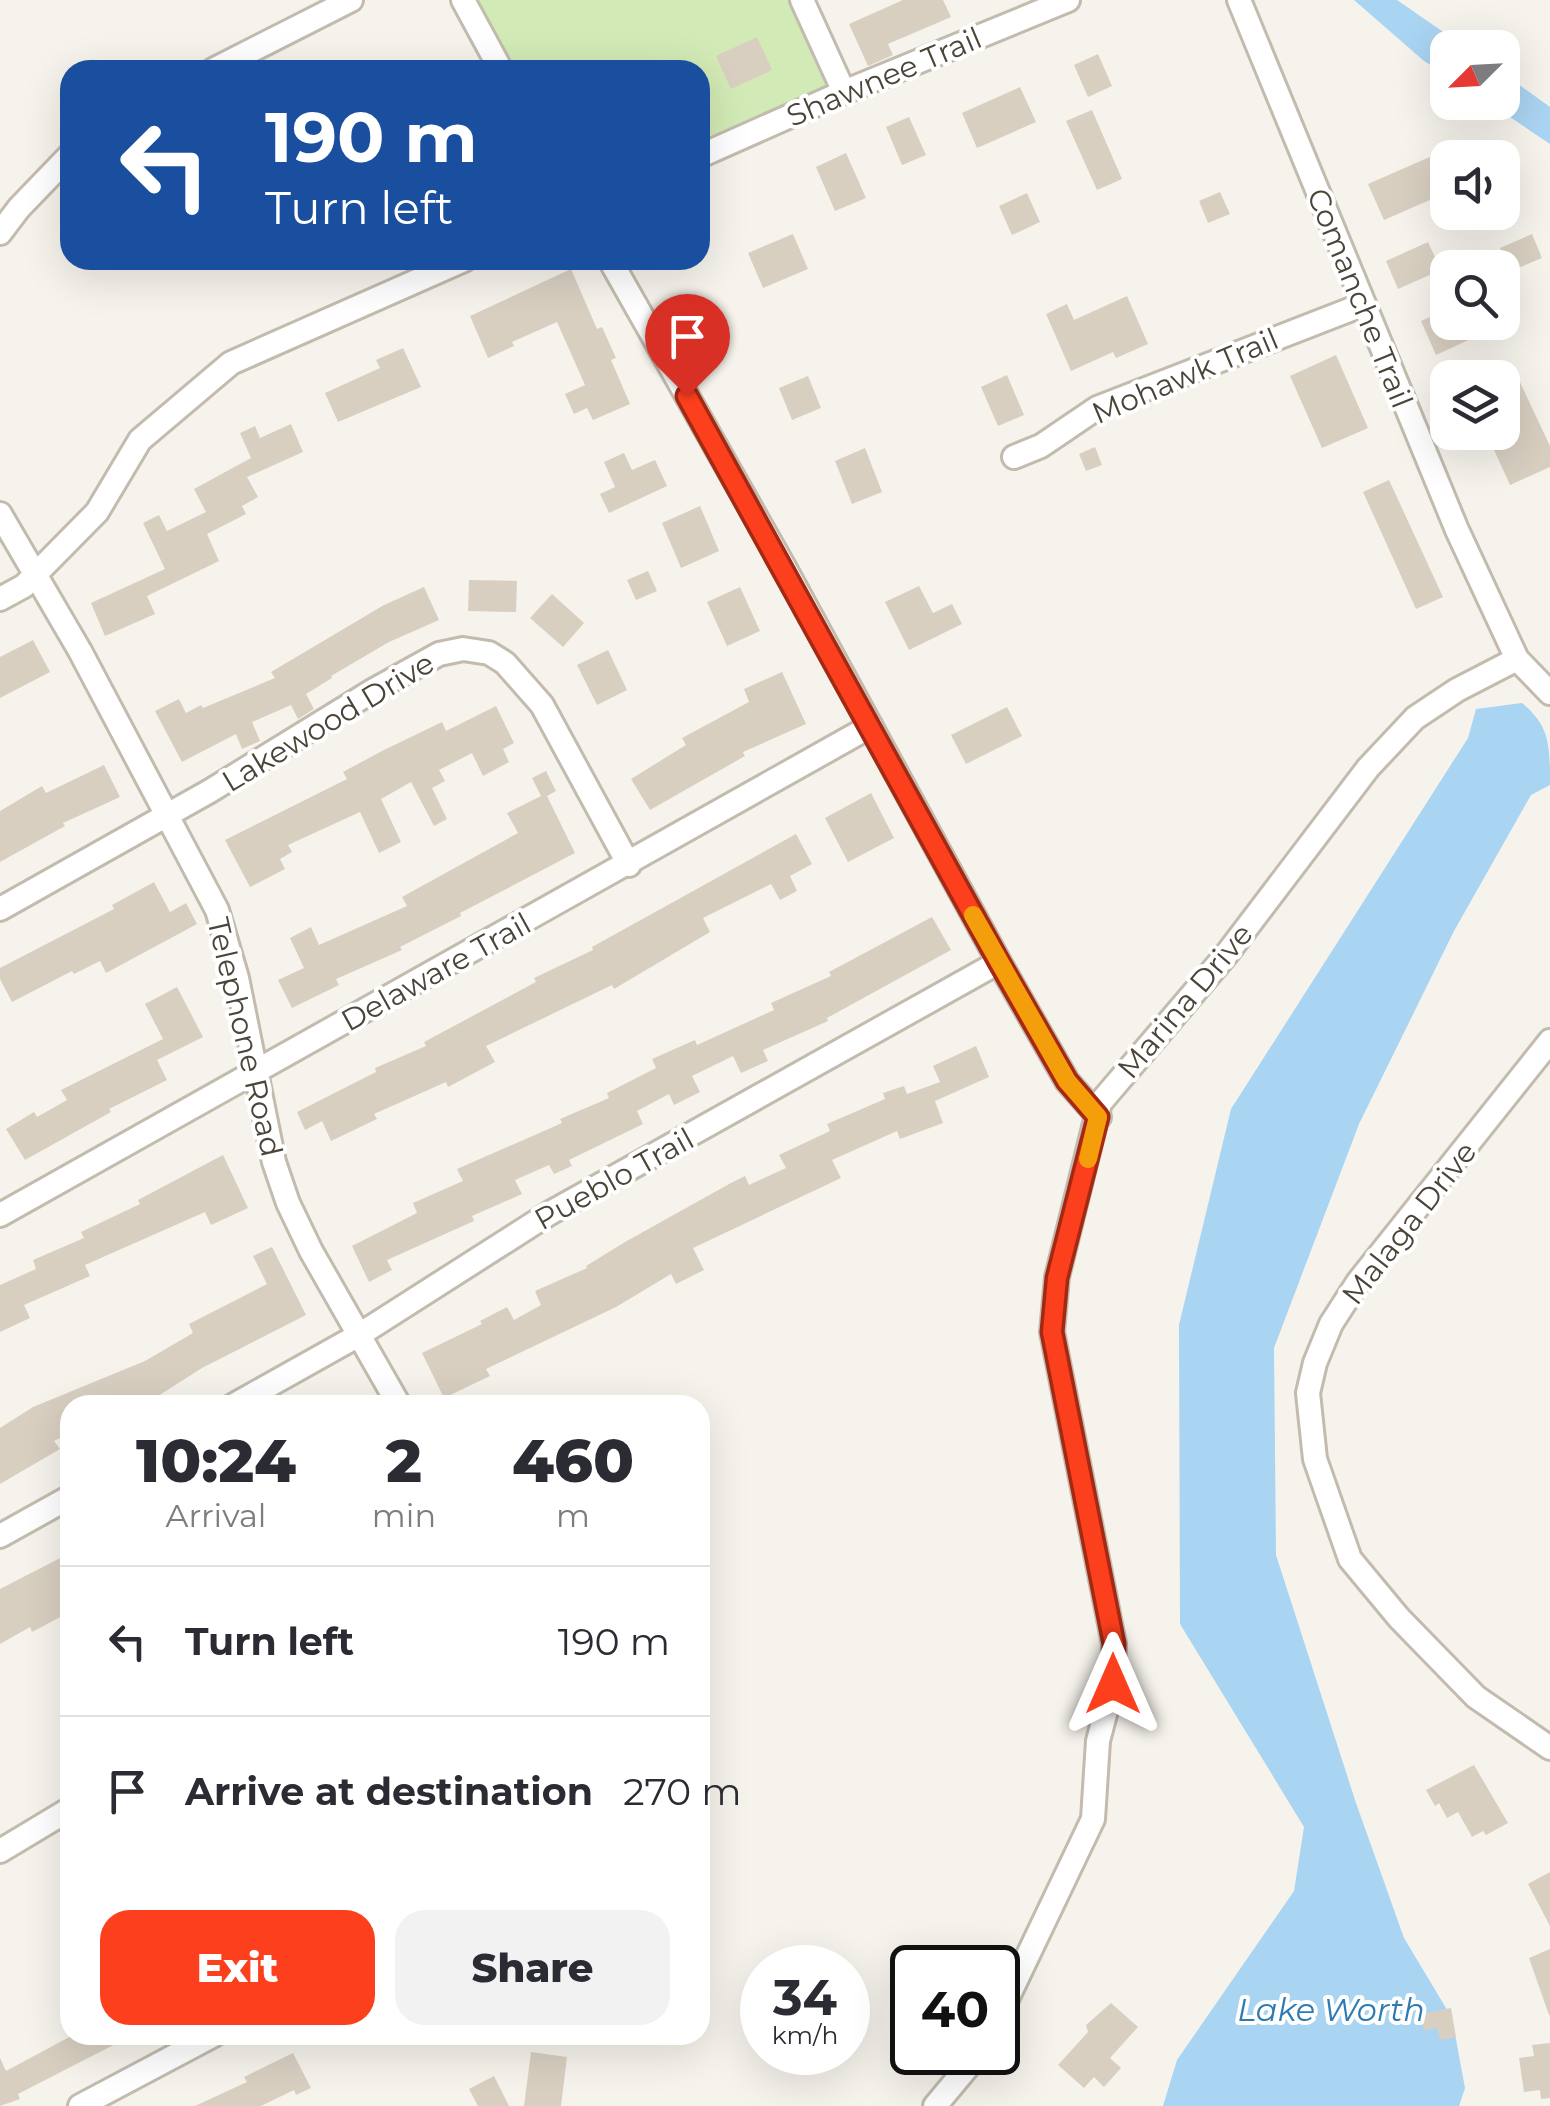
<!DOCTYPE html>
<html lang="en">
<head>
<meta charset="utf-8">
<style>
  body { margin:0; font-family:Montserrat,sans-serif; background:#f2f2f3; color:#2b2b33; height:100vh; display:flex; flex-direction:column; font-size:38px; white-space:nowrap }
  * { box-sizing:border-box; margin:0 }
  p { font-size:32px; color:#7c7c81 }
  .icon { flex:none; width:55px; height:55px; fill:none; stroke:currentColor; stroke-width:2; stroke-linecap:round; stroke-linejoin:round }
  .map { position:relative; flex:1; overflow:hidden }
  .details { position:absolute; left:60px; top:1395px; width:650px; height:650px; display:flex; flex-direction:column; background:#fff; border-radius:30px; box-shadow:0 10px 40px #0002 }
  .details>* { flex:none }
  .hud { position:absolute; left:60px; top:60px; width:650px; height:210px; border-radius:30px; box-shadow:0 10px 40px #0002; background:#1a4fa0; color:#fff; overflow:hidden }
  .needle { width:65px; rotate:246deg }
  .fabs { position:absolute; left:1430px; top:30px; display:grid; gap:20px }
  .fabs a { display:grid; place-items:center; width:90px; height:90px; border-radius:20px; background:#fff; box-shadow:0 10px 40px #0002; font-size:50px }
  .speed { position:absolute; left:740px; top:1945px; display:flex; gap:20px; font-size:50px; font-weight:700; text-align:center }
  .speed>* { display:grid; place-content:center; width:130px; height:130px; border-radius:50%; background:#fff; box-shadow:0 10px 40px #0002; line-height:1 }
  .speed small { font-size:25px; font-weight:400 }
  .speed .limit { border:5px solid #111; border-radius:15px; background:#fff; color:#111 }
  .pin { position:absolute; display:grid; place-items:center; width:85px; height:85px; color:#fff; margin:-102px -42px; border-radius:50% 50% 50% 0; rotate:-45deg; box-shadow:0 0 10px #0007 }
  .pin .icon { rotate:45deg }
  .me { position:absolute; width:110px; margin:-55px; rotate:0deg; stroke-linejoin:round; filter:drop-shadow(0 0 8px #0008) }
  .turn { display:flex; align-items:center; gap:35px; height:210px; padding:0 40px; font-size:45px }
  .turn .icon { width:130px; height:130px; stroke-width:2.5 }
  .turn b { display:block; font-size:70px; line-height:85px }
  .eta { display:flex; justify-content:space-evenly; align-items:center; height:170px; text-align:center }
  .eta b { font-size:60px; font-weight:800; line-height:70px }
  .cta { display:flex; gap:20px; margin-top:auto; padding:20px 40px }
  .cta a { flex:1; height:115px; border-radius:30px; background:#fc3f1d; color:#fff; font-size:40px; font-weight:800; line-height:115px; text-align:center }
  .cta a+a { background:#f2f2f3; color:#2b2b33 }
  ul { padding:0; list-style:none }
  li { display:flex; align-items:center; gap:30px; height:150px; padding:0 40px; border-top:2px solid #e1e1e2 }
  li div { flex:1 }
  li b { display:block; font-size:38px }
  li em { font-style:normal }
  .map>svg:first-child { display:block }
</style>
</head>
<body>
<div class="map">
<svg width="1550" height="2106" viewBox="0 0 1550 2106">
  <rect width="100%" height="100%" fill="#f6f3ec"/>
  <path fill="#d2eab5" d="M464,0H802L844,92L700,156V70H502Z"/>
  <path fill="#a9d4f2" d="M1354,0H1397L1465,47L1448,48L1447,76L1424,61Z
    M1503,73L1550,107V144L1489,103L1502,102Z
    M1522,703C1550,726 1550,745 1550,785L1531,795L1454,931L1359,1124L1274,1348L1276,1555L1356,1803L1404,1938L1452,2018L1465,2088L1459,2106H1163L1177,2060L1294,1891L1304,1827L1180,1624L1179,1325L1231,1109L1468,738L1476,709Z"/>
  <path fill="#d8cfc1" d="M903,0H943L951,17L888,44L893,55L868,66L849,24Z
    M757,37L772,70L731,89L716,56Z
    M1098,54L1112,86L1088,97L1074,65Z
    M1020,87L1036,122L977,148L962,113Z
    M1092,110L1122,179L1097,190L1066,121Z
    M909,117L926,155L902,165L886,127Z
    M846,153L866,198L835,211L816,167Z
    M1432,156L1448,192L1384,220L1368,184Z
    M1220,192L1230,214L1208,223L1199,201Z
    M1027,193L1040,222L1012,235L999,206Z
    M793,234L808,269L763,288L748,253Z
    M1532,234L1542,258L1511,271L1500,248Z
    M1428,242L1441,270L1398,289L1386,261Z
    M571,269L597,329L602,327L616,358L611,360L630,404L593,420L587,408L574,414L565,394L585,385L557,322L512,342L514,346L488,358L470,316Z
    M1127,296L1148,344L1116,358L1113,352L1071,371L1046,314L1067,304L1074,320Z
    M1448,309V322H1471L1477,336L1436,355L1421,321Z
    M403,348L421,387L338,422L325,393L380,368L376,360Z
    M1336,355L1368,428L1322,448L1290,376Z
    M1007,375L1024,415L998,426L981,387Z
    M808,376L821,408L792,420L779,388Z
    M1519,380L1550,446V467L1510,485L1494,450L1511,443L1502,424V387Z
    M291,424L303,452L247,477L258,497L242,506L246,514L207,534L219,561L147,596L155,614L105,636L91,603L165,569L143,523L159,515L167,531L206,512L194,489L251,458L240,433L255,426L260,438Z
    M1095,447L1102,465L1086,471L1079,454Z
    M865,448L882,492L852,504L835,461Z
    M624,453L632,470L655,460L667,486L609,513L600,494L615,487L604,462Z
    M1389,480L1443,597L1416,609L1363,492Z
    M700,506L719,551L681,568L662,523Z
    M648,571L657,591L636,600L627,580Z
    M469,580L517,581L516,612L468,611Z
    M919,586L933,613L952,604L962,624L909,650L885,602Z
    M424,587L439,620L389,642L331,676L332,678L306,694L314,709L298,719L291,705L252,722L260,741L242,749L236,734L182,762L155,711L179,699L186,713L201,705L203,708L275,678L271,672L384,605Z
    M740,587L760,631L727,646L707,602Z
    M552,594L584,623L563,647L530,618Z
    M33,640L50,672L0,698V657Z
    M608,650L627,690L597,705L577,665Z
    M782,672L806,724L743,752L745,756L650,810L631,779L686,745L682,738L749,702L744,689Z
    M496,706L514,743L503,749L509,762L483,776L472,753L439,770L445,781L432,788L447,819L434,826L411,782L381,799L401,842L379,853L360,812L288,845L292,852L280,859L285,869L250,887L225,840L347,779L343,772L382,751L442,722L446,731Z
    M1007,707L1022,736L966,764L951,735Z
    M104,765L120,797L63,823L65,826L0,862V811L42,786L46,793Z
    M546,771L556,791L547,796L575,853L460,913L461,916L400,947L402,950L336,979L339,985L292,1008L278,980L304,968L290,938L311,927L319,945L407,906L402,897L518,833L507,813L541,796L532,778Z
    M871,793L894,838L848,862L825,818Z
    M796,834L812,864L790,876L797,891L780,900L771,884L703,918L710,932L614,989L612,985L486,1046L495,1062L448,1087L446,1082L374,1114L377,1119L331,1141L322,1121L305,1130L297,1112L376,1072L375,1068L426,1046L424,1042L536,982L534,978L593,950L592,947Z
    M154,882L170,912L186,903L197,924L106,973L100,961L74,974L72,971L12,1002L0,979V968L114,909L112,905Z
    M932,917L951,950L827,1018L828,1021L763,1050L768,1061L741,1073L733,1056L692,1076L700,1092L674,1105L669,1094L637,1111L643,1124L569,1160L572,1166L554,1174L549,1165L515,1180L522,1194L472,1216L474,1221L387,1260L392,1270L369,1282L352,1246L417,1213L413,1203L463,1181L457,1169L562,1123L560,1119L609,1098L607,1093L656,1068L652,1059L695,1040L697,1045L774,1010L771,1003L831,976L829,972Z
    M177,987L203,1037L157,1060L167,1080L109,1109L111,1112L25,1160L6,1129L34,1112L37,1117L67,1100L61,1090L163,1039L145,1004Z
    M976,1046L989,1077L935,1101L943,1123L900,1139L897,1131L832,1160L841,1178L693,1248L704,1270L676,1284L671,1274L616,1307L486,1369L490,1376L444,1398L422,1353L482,1324L480,1321L507,1307L514,1320L541,1305L535,1291L587,1268L586,1266L625,1242L731,1183L745,1176L749,1185L786,1168L779,1155L830,1131L827,1124L885,1099L883,1093L904,1086L907,1094L940,1082L933,1066Z
    M223,1155L248,1208L211,1225L205,1212L85,1265L90,1276L24,1305L30,1318L0,1332V1285L36,1269L33,1260L84,1238L81,1232L140,1204L138,1200Z
    M272,1247L306,1315L202,1368L144,1405H70V1433L54,1441L60,1449L0,1484V1428L33,1407L145,1361L193,1333L189,1324L267,1284L253,1256Z
    M70,1553V1612L32,1632L30,1627L0,1644V1589Z
    M1474,1765L1508,1823L1486,1835L1483,1831L1472,1837L1458,1812L1447,1818L1439,1803L1435,1806L1426,1790Z
    M1550,1872V1926L1528,1884Z
    M1550,1949V2015H1549L1529,1958Z
    M1111,2003L1138,2027L1110,2058L1121,2068L1104,2087L1094,2077L1084,2088L1058,2065L1088,2032L1086,2025Z
    M1451,2008L1456,2037L1440,2040L1437,2028L1424,2030L1421,2014Z
    M73,2035H133L18,2094L20,2099L0,2106V2058L6,2071Z
    M1550,2043V2098L1541,2099L1540,2090L1524,2092L1519,2058L1534,2056L1532,2045Z
    M531,2052L567,2057L561,2106H524Z
    M293,2053L311,2088L296,2095L294,2090L261,2106H195L247,2082L244,2077Z
    M494,2076L509,2106H478L469,2089Z"/>
  <g fill="none" stroke-linecap="round" stroke-linejoin="round">
    <defs>
      <path id="minor" d="M463,0L501,70
        M802,0L844,92
        M1239,0L1457,530L1517,659L1550,693
        M213,70L351,0
        M700,156L844,92L1068,0
        M0,233L19,208L70,155
        M610,260L784,567L999,962L1067,1081L1099,1117
        M1014,457L1041,446L1097,408L1362,305
        M0,514L80,651L217,910L237,978L274,1162L288,1203L311,1251L399,1405
        M0,599L24,586L97,512L140,440L231,363L464,260
        M0,909L210,791L374,690L439,654L463,649L489,653L505,663L542,705L629,865
        M1550,1041L1358,1282L1331,1324L1315,1363L1308,1393L1315,1459L1350,1559L1399,1618L1476,1697L1550,1748
        M0,1215L871,726
        M234,1405L359,1335L550,1213L999,962
        M0,1536L70,1497
        M0,1851L70,1809
        M998,2018L1093,1819L1098,1741L1113,1684L1114,1644L1052,1332L1057,1277L1100,1103L1226,955L1368,768L1415,718L1457,690L1517,659
        M80,2106L214,2035
        M935,2106L980,2052"/>
    </defs>
    <use href="#minor" stroke="#c2bbae" stroke-width="28"/>
    <use href="#minor" stroke="#fff" stroke-width="22"/>
  </g>
  <g fill="none" stroke-linecap="round" stroke-linejoin="round">
    <defs>
      <path id="route" d="M687,396L999,962L1067,1081L1098,1117L1057,1278L1052,1332L1114,1644L1113,1684"/>
    </defs>
    <use href="#route" stroke="#a42913" stroke-width="25"/>
    <use href="#route" stroke="#fc3f1d" stroke-width="18"/>
    <path stroke="#f59e0b" stroke-width="18" d="M973,915L1067,1081L1098,1117L1088,1159"/>
  </g>
  <g text-anchor="middle" dominant-baseline="central" stroke-width="8" stroke-linejoin="round" paint-order="stroke">
    <g font-size="30" fill="#4b4439" stroke="#fff">
      <text transform="translate(884 77) rotate(-23)">Shawnee Trail</text>
      <text transform="translate(1360 298) rotate(68)">Comanche Trail</text>
      <text transform="translate(1185 376) rotate(-23)">Mohawk Trail</text>
      <text transform="translate(328 722) rotate(-31)">Lakewood Drive</text>
      <text transform="translate(436 972) rotate(-29)">Delaware Trail</text>
      <text transform="translate(1185 1001) rotate(-50)">Marina Drive</text>
      <text transform="translate(245 1037) rotate(77)">Telephone Road</text>
      <text transform="translate(614 1179) rotate(-29)">Pueblo Trail</text>
      <text transform="translate(1409 1223) rotate(-52)">Malaga Drive</text>
    </g>
    <g font-size="32" font-style="italic" fill="#2e7ab2" stroke="#fff">
      <text x="1331" y="2009">Lake Worth</text>
    </g>
  </g>
</svg>
<div class="fabs">
<a><svg class="needle" viewBox="-14 -14 28 28"><path d="M0-13l5 13h-10z" fill="#e53935"/><path d="M0 13l5-13h-10z" fill="#7c7c81"/></svg></a>
<a><svg class="icon" aria-label="sound" viewBox="0 0 24 24"><path d="M4 9h4l5-4v14l-5-4H4zM17 9q2 3 0 6"/></svg></a>
<a><svg class="icon" aria-label="search" viewBox="0 0 24 24"><circle cx="10" cy="10" r="6"/><path d="M15 15l6 6"/></svg></a>
<a><svg class="icon" aria-label="layers" viewBox="0 0 24 24"><path d="M12 4l9 5-9 5-9-5zM3 14l9 5 9-5"/></svg></a>
</div>
<div class="speed"><div>34<small>km/h</small></div><div class="limit">40</div></div>
<div class="pin" style="left:687px;top:396px;background:#d93025"><svg class="icon" aria-label="arrive" viewBox="0 0 24 24"><path d="M6 21V4h12l-3 4 3 4H6"/></svg></div>
<svg class="me" style="left:1113px;top:1684px" viewBox="-20 -20 40 40"><path d="M0-17L14 15 0 8-14 15z" fill="#fc3f1d" stroke="#fff" stroke-width="4"/></svg>
<div class="hud">
<div class="turn"><svg class="icon" aria-label="left" viewBox="0 0 24 24"><path d="M17 20v-9H6M10 6l-5 5 5 5"/></svg><div><b>190 m</b>Turn left</div></div>
</div>
<section class="details">
<div class="eta">
<div><b>10:24</b><p>Arrival</p></div>
<div><b>2</b><p>min</p></div>
<div><b>460</b><p>m</p></div>
</div>
<ul>
<li><svg class="icon" aria-label="left" viewBox="0 0 24 24"><path d="M17 20v-9H6M10 6l-5 5 5 5"/></svg><div><b>Turn left</b></div><em>190 m</em></li>
<li><svg class="icon" aria-label="arrive" viewBox="0 0 24 24"><path d="M6 21V4h12l-3 4 3 4H6"/></svg><div><b>Arrive at destination</b></div><em>270 m</em></li>
</ul>
<div class="cta"><a>Exit</a><a>Share</a></div>
</section>
</div>
</body>
</html>
